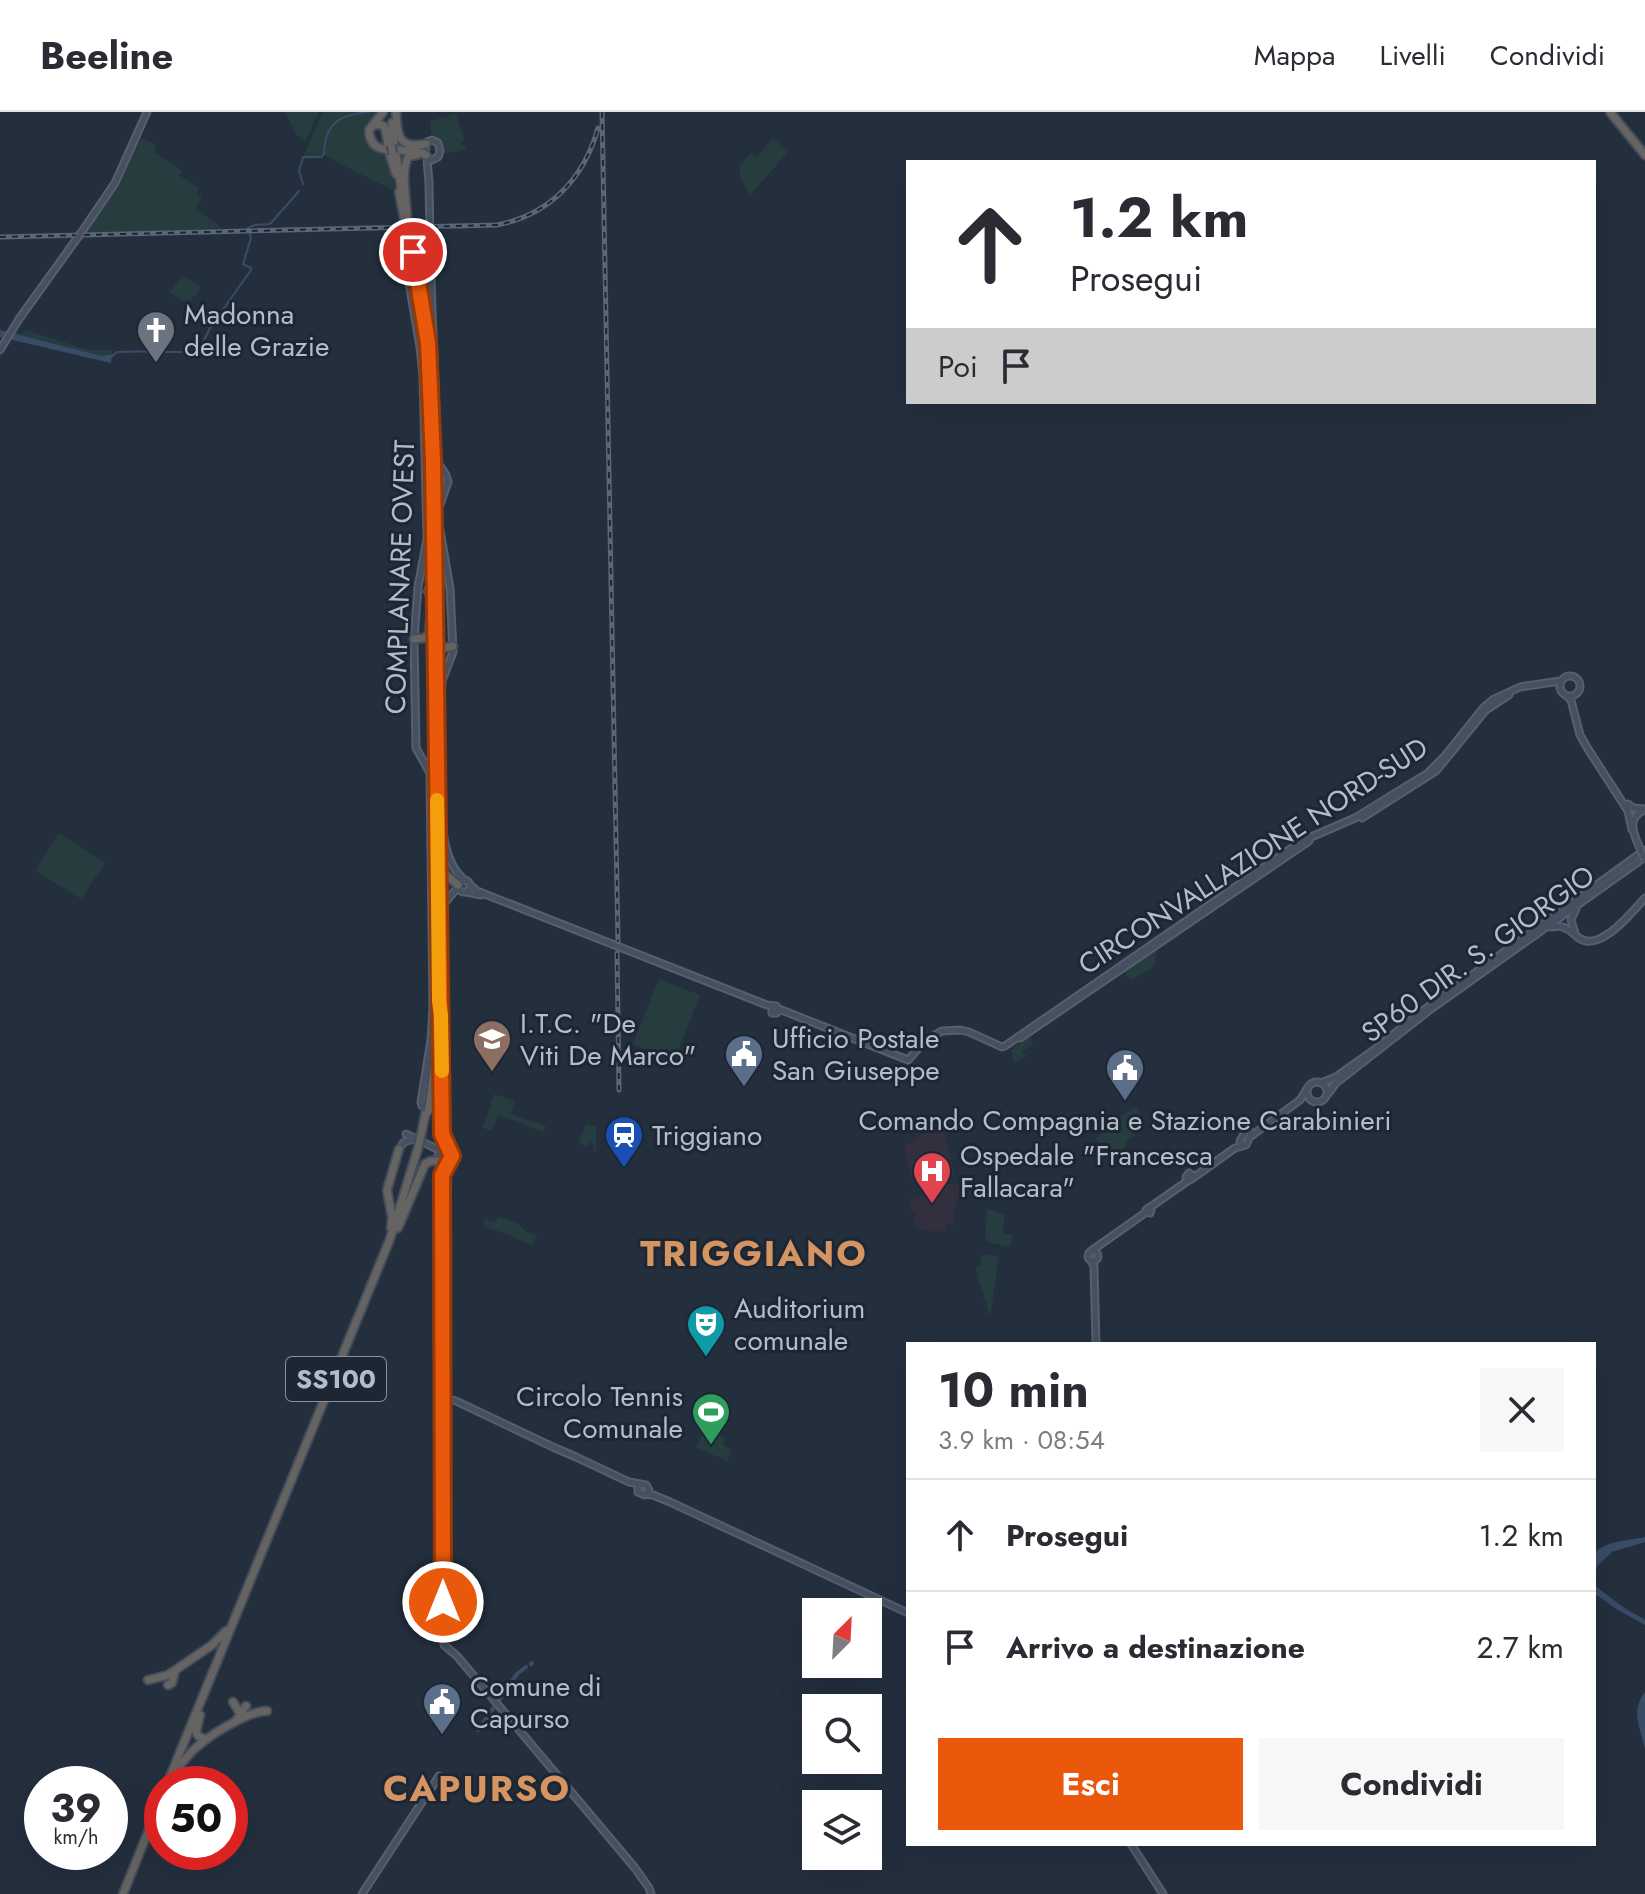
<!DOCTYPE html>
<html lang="it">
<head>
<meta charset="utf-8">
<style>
  body { margin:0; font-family:Jost,sans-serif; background:#f7f7f7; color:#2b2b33; height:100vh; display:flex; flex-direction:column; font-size:30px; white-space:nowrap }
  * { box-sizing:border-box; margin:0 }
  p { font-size:26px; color:#7c7c81 }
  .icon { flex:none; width:44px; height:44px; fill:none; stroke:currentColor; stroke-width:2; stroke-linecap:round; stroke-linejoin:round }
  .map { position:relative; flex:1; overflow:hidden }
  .sheet { position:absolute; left:906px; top:1230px; width:690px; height:504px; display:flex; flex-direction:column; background:#fff; border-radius:0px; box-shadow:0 8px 32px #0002 }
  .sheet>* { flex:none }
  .banner { position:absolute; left:906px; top:48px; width:690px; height:244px; border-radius:0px; box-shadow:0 8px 32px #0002; background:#fff; color:#2b2b33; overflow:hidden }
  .needle { width:52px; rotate:24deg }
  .tools { position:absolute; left:802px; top:1486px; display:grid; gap:16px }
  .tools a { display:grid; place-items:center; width:80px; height:80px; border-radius:0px; background:#fff; box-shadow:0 8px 32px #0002; font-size:40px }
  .speed { position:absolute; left:24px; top:1654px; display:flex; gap:16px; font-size:40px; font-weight:700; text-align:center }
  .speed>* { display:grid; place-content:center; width:104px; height:104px; border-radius:50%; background:#fff; box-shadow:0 8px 32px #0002; line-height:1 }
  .speed small { font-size:20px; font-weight:400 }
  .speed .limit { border:12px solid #d22; background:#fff; color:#111 }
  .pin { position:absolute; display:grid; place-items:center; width:68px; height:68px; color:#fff; margin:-34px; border:4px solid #fff; border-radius:50%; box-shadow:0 2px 8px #0007 }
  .me { position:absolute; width:88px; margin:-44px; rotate:0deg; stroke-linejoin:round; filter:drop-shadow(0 0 6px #0008) }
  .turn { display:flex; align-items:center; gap:28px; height:168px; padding:0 32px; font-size:36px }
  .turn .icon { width:104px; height:104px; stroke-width:2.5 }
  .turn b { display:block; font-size:56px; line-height:68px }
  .then { display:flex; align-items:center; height:76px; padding:0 32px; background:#0003; gap:16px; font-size:30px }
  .round { display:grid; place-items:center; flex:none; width:84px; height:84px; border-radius:0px; background:#f7f7f7 }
  .overview { display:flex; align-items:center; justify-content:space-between; height:136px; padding:0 32px }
  h1 { font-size:48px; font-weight:700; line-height:60px }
  .action { display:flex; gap:16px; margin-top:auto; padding:16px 32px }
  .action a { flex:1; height:92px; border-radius:0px; background:#ea580c; color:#fff; font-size:32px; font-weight:700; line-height:92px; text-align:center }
  .action a+a { background:#f7f7f7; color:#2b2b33 }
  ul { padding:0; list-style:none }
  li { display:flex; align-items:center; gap:24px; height:112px; padding:0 32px; border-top:2px solid #e1e1e2 }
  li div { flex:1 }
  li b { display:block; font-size:30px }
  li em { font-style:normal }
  header { display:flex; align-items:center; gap:48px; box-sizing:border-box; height:112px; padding:0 40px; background:#fff; border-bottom:2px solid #e1e1e2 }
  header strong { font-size:38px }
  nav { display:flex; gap:44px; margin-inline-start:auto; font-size:28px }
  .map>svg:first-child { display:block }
</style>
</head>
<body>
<header>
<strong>Beeline</strong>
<nav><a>Mappa</a><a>Livelli</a><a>Condividi</a></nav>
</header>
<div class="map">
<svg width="1645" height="1782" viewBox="0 0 1645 1782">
  <rect width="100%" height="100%" fill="#242f3e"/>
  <path fill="#32303f" d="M936,1015L945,1019L954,1064L911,1066L904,1034Z
    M924,1072H963L956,1090L953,1113L946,1110L945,1118H941V1120L917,1117L913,1112L917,1100L908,1096L911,1087L923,1083Z"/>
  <path fill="#263c3f" d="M285,0H319L305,30L296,22Z
    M323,0H381C365,20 358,29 387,40L395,79L354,59L324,43L322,46L302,47Z
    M456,2L464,28L460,32L465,34L466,38L445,41L443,40L441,29L431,20L430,9Z
    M140,25L156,33L154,40L182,59L180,64L199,76L197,82L202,85L196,97L222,116L85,123L126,56Z
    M773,26L788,40L750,83L742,69L739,54L751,41L757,45Z
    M185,164L200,175L199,179L189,190L181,188L169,180L181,166Z
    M26,218L88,238H112V242L102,244L12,221L13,219L21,222Z
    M59,721L105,751L81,787L35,758Z
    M1157,838L1154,854L1131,869L1123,858Z
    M659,867L700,883L674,948L633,932Z
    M1029,925L1033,932L1022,940L1025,944L1014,951L1011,938Z
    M494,982L515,989L511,1002L546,1014L544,1020L498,1003L492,1019L483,1016Z
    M1135,995L1141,1003L1127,1013L1135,1024L1127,1029L1122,1042H1108L1100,1030L1095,1027L1108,1016L1109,1012Z
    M586,1012L596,1015V1040L593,1039L595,1032L590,1030L588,1035L579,1031Z
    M987,1097L1005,1102L1003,1121L1012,1123L1010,1135L985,1129Z
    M498,1105L519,1112L525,1119L537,1123L533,1133L514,1126L513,1124L483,1114L485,1107L496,1110Z
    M986,1142L999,1145L990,1205L976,1158L977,1154H980L982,1143Z
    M715,1320L725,1326L723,1333L732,1338L727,1349L696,1335L701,1324L711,1329Z"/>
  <path fill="#394c67" d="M0,218L102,244L112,242L111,251L0,225Z
    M1645,1425V1430L1612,1440L1597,1454L1594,1473L1623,1495L1645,1508V1513L1618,1498L1598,1484L1594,1483V1441C1608,1428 1627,1429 1645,1425Z
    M1645,1580V1637C1640,1615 1630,1599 1645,1580Z"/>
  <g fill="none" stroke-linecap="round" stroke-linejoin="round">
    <path stroke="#394c67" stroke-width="2" d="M303,72L299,59L303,45H321L324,42C325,11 339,3 368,0
      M110,246L117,240C144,238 172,242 199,239L210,216L251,158V156L243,152L251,126L248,116L255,113L270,112L299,79"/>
    <path stroke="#394c67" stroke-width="4" d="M531,1552L532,1551
      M505,1579L517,1562L526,1555
      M498,1590L503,1582
      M478,1618L495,1594"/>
    <defs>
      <path id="secondary" d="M432,28L438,31L440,39L438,45L432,48L427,46L425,40L427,30Z
        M427,47L429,71
        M81,121L115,71L147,0
        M430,126C431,199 436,271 437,344L438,351L446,363L448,370L437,401L450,476L453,540L442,569L440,612
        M431,179L420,155L419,125L413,120L405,119L401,124L420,235L423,264L427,427L418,475L414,527L416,636L430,661L433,895L431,928L421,990L422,994L437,997L442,1003
        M0,238L19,207L78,125
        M1560 574a10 10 0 1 1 20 0a10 10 0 1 1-20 0Z
        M1567,584L1571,588L1580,623L1588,637L1628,699L1632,718
        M440,646C442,680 435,747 466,769
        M1628,692L1633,696L1645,697
        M1362,706L1436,659L1486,598L1509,583
        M1638,732C1632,718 1628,706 1644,698
        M458 774a6 6 0 1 1 12 0a6 6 0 1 1-12 0Z
        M470,773L477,779L767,893L776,894L779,897L777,901H772V895
        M466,780L481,783
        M1551,815C1564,812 1569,818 1579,826C1600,841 1632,800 1645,786
        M1575,821L1571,808L1576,797
        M779,897L908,948L925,929L942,919L961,918L969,920L1002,935
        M1020,926L1309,729
        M1005,934L1302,729L1355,706L1428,661L1444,645L1484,595L1494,587L1520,575L1560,569
        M442,966L444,949L443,807L444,792L458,775
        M1307 980a10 10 0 1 1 20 0a10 10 0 1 1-20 0Z
        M1321,971L1336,965L1374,938L1424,898L1645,738
        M1327,983L1336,971L1431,897L1645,745
        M406,1022L441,1039
        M1250,1025L1300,988L1308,975
        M399,1037L404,1030L414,1027
        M438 1045a7 7 0 1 1 14 0a7 7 0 1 1-14 0Z
        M441,1039L442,964
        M441,1050L444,1115V1533L457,1544
        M1189,1061L1193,1064L1190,1068L1186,1065Z
        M1193,1066L1235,1036L1246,1033L1251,1022L1250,1019H1246L1240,1029L1242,1034
        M1148,1096L1151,1098L1150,1101L1146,1100Z
        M1149,1096L1189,1068
        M1088 1144a5 5 0 1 1 10 0a5 5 0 1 1-10 0Z
        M1091,1139L1145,1101L1146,1098
        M1091,1148L1094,1154L1096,1232
        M444,1286L456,1289L553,1335
        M576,1345L629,1370L646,1373L649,1378L645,1383L638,1380V1376L641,1372
        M646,1382L653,1383L670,1390L908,1501
        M457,1544L635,1756L649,1776L651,1782
        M1131,1732L1163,1782
        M362,1782L439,1664"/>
      <path id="trunk" d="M383,0L369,18C370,50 407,31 426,43
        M396,0C397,24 398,37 426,32
        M1610,0L1645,43
        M392,11L394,33
        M372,14L379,12L385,15L388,33
        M396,42L402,82
        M390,43L396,62
        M399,80L405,111
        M407,111C408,93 399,58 409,44L417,43
        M409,121L424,201L430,263L436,531L439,893L438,927L430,990
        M414,527L424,526L429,522L431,499
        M437,541L440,537L453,534
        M441,750L445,762L458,773
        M421,1023L426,999
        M391,1116L392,1105L387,1078L399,1037
        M398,1116L425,1052L431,1049H440
        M148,1568L168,1563L212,1533L226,1519
        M168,1573L172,1571L175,1559
        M233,1590L240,1601
        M200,1603L196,1620L199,1625L206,1627
        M235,1610L246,1594
        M176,1659C183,1650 189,1641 198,1634C212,1622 248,1599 267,1599
        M167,1672L390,1127L418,1036
        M123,1782L162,1685"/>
    </defs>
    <use href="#secondary" stroke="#565f6c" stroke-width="9"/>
    <use href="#trunk" stroke="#434c59" stroke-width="11"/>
    <use href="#secondary" stroke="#465061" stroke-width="5"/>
    <use href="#trunk" stroke="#656462" stroke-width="7"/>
    <defs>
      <path id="rail" d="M602,0L618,830
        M0,125L497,113C549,103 584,67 598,16
        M617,841L619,978"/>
    </defs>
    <use href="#rail" stroke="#5a6575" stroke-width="5"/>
    <use href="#rail" stroke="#1d2633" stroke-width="2" stroke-dasharray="6" stroke-linecap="butt"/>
    <defs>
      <path id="secondary-bridge" d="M429,71L430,126
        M78,125L81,121
        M424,479H441
        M1638,732L1645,748
        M553,1335L576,1345"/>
      <path id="trunk-bridge" d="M391,33L393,42
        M405,112L406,121
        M428,1000L430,990
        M418,1036L421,1023"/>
    </defs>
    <use href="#secondary-bridge" stroke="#565f6c" stroke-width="9" stroke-linecap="butt"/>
    <use href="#trunk-bridge" stroke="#434c59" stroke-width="11" stroke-linecap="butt"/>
    <use href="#secondary-bridge" stroke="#465061" stroke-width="5"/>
    <use href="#trunk-bridge" stroke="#656462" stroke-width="7"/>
  </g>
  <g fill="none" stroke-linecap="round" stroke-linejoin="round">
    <defs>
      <path id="route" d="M413,140L428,231L433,349L442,1022L452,1044L442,1063L443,1490"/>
    </defs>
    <use href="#route" stroke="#983908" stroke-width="20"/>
    <use href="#route" stroke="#ea580c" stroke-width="14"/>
    <path stroke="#f59e0b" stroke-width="14" d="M437,688L439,889L441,903L442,959"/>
  </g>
  <defs>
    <symbol id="church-pin" viewBox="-11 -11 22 30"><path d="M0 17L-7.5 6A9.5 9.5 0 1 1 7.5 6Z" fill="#6b7280" stroke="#1d2633"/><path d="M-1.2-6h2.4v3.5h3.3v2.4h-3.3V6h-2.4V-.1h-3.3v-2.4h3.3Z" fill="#fff"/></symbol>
    <symbol id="university-pin" viewBox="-11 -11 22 30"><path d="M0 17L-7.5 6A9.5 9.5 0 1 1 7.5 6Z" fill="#8d6e63" stroke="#1d2633"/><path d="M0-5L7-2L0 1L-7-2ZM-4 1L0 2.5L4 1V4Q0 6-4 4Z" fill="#fff"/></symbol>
    <symbol id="civic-pin" viewBox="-11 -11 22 30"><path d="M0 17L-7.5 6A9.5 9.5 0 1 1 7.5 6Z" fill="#5c6f8a" stroke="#1d2633"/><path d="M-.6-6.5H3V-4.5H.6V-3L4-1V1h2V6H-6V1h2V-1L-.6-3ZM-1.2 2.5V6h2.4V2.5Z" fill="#fff"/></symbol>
    <symbol id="station-pin" viewBox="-11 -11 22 30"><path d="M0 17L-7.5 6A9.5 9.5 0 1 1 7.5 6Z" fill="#1a4fb4" stroke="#1d2633"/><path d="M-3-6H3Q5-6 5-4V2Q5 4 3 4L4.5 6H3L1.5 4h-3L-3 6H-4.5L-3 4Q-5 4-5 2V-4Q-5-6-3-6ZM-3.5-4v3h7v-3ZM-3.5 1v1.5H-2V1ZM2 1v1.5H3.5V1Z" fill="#fff"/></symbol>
    <symbol id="hospital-pin" viewBox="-11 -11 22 30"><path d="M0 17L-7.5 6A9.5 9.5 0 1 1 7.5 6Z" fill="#e0444e" stroke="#1d2633"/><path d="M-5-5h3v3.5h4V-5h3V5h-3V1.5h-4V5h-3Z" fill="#fff"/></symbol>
    <symbol id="theatre-pin" viewBox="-11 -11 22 30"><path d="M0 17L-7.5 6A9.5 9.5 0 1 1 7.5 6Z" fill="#0f9aa8" stroke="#1d2633"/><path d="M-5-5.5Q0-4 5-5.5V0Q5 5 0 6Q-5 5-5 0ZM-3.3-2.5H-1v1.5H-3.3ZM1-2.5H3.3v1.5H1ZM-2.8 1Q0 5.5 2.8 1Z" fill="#fff"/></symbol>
    <symbol id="stadium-pin" viewBox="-11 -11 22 30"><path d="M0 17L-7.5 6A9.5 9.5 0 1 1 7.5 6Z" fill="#2e9e5b" stroke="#1d2633"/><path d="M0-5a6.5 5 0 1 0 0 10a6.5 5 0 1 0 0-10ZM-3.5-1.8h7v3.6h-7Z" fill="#fff"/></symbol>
  </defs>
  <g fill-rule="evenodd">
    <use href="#church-pin" x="134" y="196" width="44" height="60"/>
    <use href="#university-pin" x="470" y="905" width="44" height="60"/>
    <use href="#civic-pin" x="722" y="920" width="44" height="60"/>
    <use href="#civic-pin" x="1103" y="934" width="44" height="60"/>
    <use href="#station-pin" x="602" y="1001" width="44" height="60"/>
    <use href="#hospital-pin" x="910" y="1037" width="44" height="60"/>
    <use href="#theatre-pin" x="684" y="1190" width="44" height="60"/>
    <use href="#stadium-pin" x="689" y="1278" width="44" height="60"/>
    <use href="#civic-pin" x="420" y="1568" width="44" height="60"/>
  </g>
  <g text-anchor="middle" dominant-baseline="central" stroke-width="6" stroke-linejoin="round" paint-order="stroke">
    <rect fill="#1d2633" stroke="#878f9c" stroke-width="2" x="286" y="1245" width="100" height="44" rx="6"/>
    <g font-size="26" font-weight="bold" fill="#b4bcc9">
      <text x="336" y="1267">SS100</text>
    </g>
    <g font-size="28" fill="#b4bcc9" stroke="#1d2633" text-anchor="start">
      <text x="184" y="202">Madonna<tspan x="184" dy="32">delle Grazie</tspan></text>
      <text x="520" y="911">I.T.C. "De<tspan x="520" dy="32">Viti De Marco"</tspan></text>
      <text x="772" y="926">Ufficio Postale<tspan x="772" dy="32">San Giuseppe</tspan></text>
      <text x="1125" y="1008" text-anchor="middle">Comando Compagnia e Stazione Carabinieri</text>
      <text x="652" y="1023">Triggiano</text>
      <text x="960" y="1043">Ospedale "Francesca<tspan x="960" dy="32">Fallacara"</tspan></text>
      <text x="734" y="1196">Auditorium<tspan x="734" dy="32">comunale</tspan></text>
      <text x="683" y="1284" text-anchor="end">Circolo Tennis<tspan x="683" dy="32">Comunale</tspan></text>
      <text x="470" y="1574">Comune di<tspan x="470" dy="32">Capurso</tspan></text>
    </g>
    <g font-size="28" fill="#b4bcc9" stroke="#1d2633">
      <text transform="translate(400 465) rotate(-88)">COMPLANARE OVEST</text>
      <text transform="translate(1253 744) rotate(-33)">CIRCONVALLAZIONE NORD-SUD</text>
      <text transform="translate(1478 842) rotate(-36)">SP60 DIR. S. GIORGIO</text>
    </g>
    <g font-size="36" font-weight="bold" letter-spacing="2" fill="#d59563" stroke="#1d2633">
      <text x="754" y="1141">TRIGGIANO</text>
      <text x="477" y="1676">CAPURSO</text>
    </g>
  </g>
</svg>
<div class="tools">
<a><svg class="needle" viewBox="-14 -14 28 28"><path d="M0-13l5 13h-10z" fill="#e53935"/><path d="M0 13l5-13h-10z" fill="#7c7c81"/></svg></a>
<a><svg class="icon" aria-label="search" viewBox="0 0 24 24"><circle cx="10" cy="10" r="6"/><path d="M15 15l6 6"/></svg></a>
<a><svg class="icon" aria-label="layers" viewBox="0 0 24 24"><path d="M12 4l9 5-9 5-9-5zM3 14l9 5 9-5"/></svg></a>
</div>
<div class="speed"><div>39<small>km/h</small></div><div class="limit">50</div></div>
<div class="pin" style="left:413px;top:140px;background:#d93025"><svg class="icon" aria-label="arrive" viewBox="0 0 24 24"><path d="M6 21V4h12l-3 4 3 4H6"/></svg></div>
<svg class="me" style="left:443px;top:1490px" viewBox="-20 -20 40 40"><circle r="17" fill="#ea580c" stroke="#fff" stroke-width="3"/><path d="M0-11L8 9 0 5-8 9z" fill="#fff"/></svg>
<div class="banner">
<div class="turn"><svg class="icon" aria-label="ahead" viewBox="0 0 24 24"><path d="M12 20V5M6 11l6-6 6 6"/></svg><div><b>1.2 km</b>Prosegui</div></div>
<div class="then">Poi<svg class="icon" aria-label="arrive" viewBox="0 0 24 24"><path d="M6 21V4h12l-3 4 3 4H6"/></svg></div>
</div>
<section class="sheet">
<div class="overview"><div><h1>10 min</h1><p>3.9 km · 08:54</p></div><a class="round"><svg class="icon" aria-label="close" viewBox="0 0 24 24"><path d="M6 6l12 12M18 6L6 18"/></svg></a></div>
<ul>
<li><svg class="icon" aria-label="ahead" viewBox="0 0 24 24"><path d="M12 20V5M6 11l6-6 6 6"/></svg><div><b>Prosegui</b></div><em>1.2 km</em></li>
<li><svg class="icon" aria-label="arrive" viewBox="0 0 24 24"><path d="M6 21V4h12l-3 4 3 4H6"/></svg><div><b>Arrivo a destinazione</b></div><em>2.7 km</em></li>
</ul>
<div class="action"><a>Esci</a><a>Condividi</a></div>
</section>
</div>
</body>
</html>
